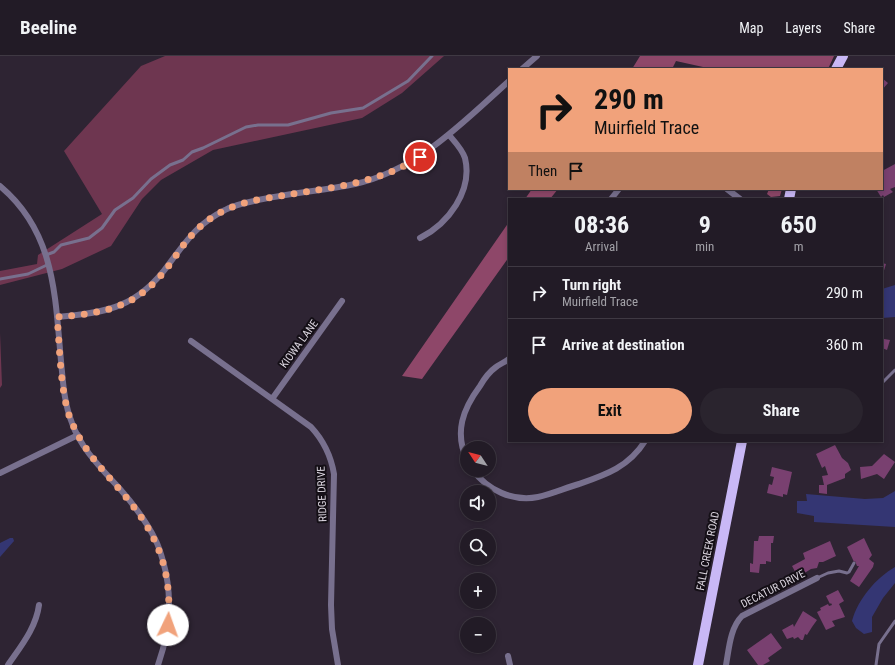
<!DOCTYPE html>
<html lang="en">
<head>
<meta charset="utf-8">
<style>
  body { margin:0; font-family:"Roboto Condensed",sans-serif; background:#2a242e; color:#f1f3f6; height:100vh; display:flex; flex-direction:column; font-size:15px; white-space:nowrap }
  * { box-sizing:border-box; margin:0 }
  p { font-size:13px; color:#a2a1a7 }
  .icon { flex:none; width:22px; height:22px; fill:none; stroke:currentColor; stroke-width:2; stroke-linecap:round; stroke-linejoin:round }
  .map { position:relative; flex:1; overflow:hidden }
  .side { position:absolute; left:508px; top:142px; width:375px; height:244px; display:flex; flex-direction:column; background:#221b26; border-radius:0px; box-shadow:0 2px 6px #0003,0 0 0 1px #3f3943 }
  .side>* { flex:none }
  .banner { position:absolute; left:508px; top:12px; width:375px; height:122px; border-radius:0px; box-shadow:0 2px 6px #0003,0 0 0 1px #3f3943; background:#f1a27b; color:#111; overflow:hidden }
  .needle { width:26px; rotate:306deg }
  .tools { position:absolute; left:460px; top:385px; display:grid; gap:8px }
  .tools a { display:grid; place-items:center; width:36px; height:36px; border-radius:50%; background:#221b26; box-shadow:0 2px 6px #0003,0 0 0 1px #3f3943; font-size:20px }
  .pin { position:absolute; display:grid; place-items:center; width:34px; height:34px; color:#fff; margin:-17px; border:2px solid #fff; border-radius:50%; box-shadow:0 1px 4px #0007 }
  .me { position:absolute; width:44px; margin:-22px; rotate:3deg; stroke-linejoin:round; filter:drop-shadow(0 0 3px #0008) }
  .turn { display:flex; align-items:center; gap:14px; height:84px; padding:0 20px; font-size:18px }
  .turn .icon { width:52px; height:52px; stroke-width:2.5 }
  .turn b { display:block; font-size:28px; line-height:34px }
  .then { display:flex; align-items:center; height:38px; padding:0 20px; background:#0003; gap:8px; font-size:15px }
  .eta { display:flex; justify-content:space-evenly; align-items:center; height:68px; text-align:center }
  .eta b { font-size:24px; font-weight:700; line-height:28px }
  .button { display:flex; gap:8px; margin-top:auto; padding:8px 20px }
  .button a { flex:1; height:46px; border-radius:24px; background:#f1a27b; color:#111; font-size:16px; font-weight:700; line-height:46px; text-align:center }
  .button a+a { background:#2a242e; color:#f1f3f6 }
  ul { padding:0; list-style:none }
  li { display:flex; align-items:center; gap:12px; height:52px; padding:0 20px; border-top:1px solid #3f3943 }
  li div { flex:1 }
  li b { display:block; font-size:15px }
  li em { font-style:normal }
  header { display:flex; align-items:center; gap:24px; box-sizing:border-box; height:56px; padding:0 20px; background:#221b26; border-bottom:1px solid #3f3943 }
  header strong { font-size:19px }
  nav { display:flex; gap:22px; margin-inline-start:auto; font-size:14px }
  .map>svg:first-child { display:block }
</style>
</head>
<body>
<header>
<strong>Beeline</strong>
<nav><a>Map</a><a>Layers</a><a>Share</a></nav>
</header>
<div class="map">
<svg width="895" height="609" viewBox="0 0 895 609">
  <rect width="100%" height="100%" fill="#2e2433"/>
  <path fill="#6e3650" d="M165,0H444L402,37L362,62L213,94L161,124L142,143L111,190L62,213L0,229V215L37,208L38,199L102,158L64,95L141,10Z
    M0,277L2,329L0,332Z"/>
  <path fill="#8e4769" d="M640,0H834L828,13H712L676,5L672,13H632Z
    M532,133H558L550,143H525Z
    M769,133H782L780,140L771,141L767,138Z
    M509,166V201L422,323L402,320Z"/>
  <path fill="#343673" d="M895,229V261L882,262V233Z
    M895,435V471L814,466V460L797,457V445H807L806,438L865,443L883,442Z
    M10,482H13L14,485L0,501V487Z
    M895,511V527L883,542L872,561V576L864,578L856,572L852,565C858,543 876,522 895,511Z"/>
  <path fill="#794070" d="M882,22L888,27L882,34Z
    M895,108V131L890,133L893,136L884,141L883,139L881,141L876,133H882V115Z
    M882,207L886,208L882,221Z
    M882,278L884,283L890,284L887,294L882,292Z
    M835,389L842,402L848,407L851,414L845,418V422L827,429V438L819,437V429H824L822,420L828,419L825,410L822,412L816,398Z
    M884,398L895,406L884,423L877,418L861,423L860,411L872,410Z
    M772,411L792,416L787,439L783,438V441L767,437L769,428L772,429L774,421L770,420Z
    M759,480H774L773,487H771V506L766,505V508H760L759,517L750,516V507L753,508L754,485H758Z
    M864,482L872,499L869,503L874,507L873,511L859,531L850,525L859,510H857L855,505L854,506L847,491Z
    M830,485L836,500L823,506H819L817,512L811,513L798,521L792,510L805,503L803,497Z
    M838,534L844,545L839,548L845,561L832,565L835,570L826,574L817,556L821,554L820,552L828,548L829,550L832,549L831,547L830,548L826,540Z
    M803,555L817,564L812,571L807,579L805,578L803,584H801L798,581L794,583L793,581L787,583L782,574L793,568L794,571Z
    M771,577L782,592L768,602L770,605L763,609H758L747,594Z"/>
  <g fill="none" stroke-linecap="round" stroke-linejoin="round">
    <path stroke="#78708e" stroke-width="3" d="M46,199L54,196L61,189L89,182L102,172L115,154L133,142L151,123L170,109L183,104L192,96L203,92L246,71L258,69H288L331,57L363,52L408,25L432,0
      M0,223L28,218L49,208
      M882,327L895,314
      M817,522L828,517L839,515L847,517L849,516L854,507
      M876,609L879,588L895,565"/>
    <path stroke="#78708e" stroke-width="6" d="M522,13L537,0
      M0,130C55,176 55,239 61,305C63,326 64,347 72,367C81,393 102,413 120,433C134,449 147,466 156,485C159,491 161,498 163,505C173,540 170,575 158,609
      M727,133L740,143
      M611,143L619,133
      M420,182C448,168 473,135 465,102C462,93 455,86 449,79
      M57,261C107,257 138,251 169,208C187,184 197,168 225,154C234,149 244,147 254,145C287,137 322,135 355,128C418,114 463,66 509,25
      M191,285L311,371C324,385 331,400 334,418L331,549L332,573L338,609
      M272,343L342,245
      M467,404C454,376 463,353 480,330C484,323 489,316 496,311C500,308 505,306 509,303
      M473,414C487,434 513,446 538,441C552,438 565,432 579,428C605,419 629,411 645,385
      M0,417L78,379
      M508,600L510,609
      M8,609C21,590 36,572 39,549
      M726,609C729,593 730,572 742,560L817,522"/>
    <path stroke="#c9b8f6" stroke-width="10" d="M836,13L843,0
      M789,143L791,133
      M698,609L742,385"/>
  </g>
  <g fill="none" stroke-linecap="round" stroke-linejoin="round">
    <path stroke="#f1a27b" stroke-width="7" stroke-dasharray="0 12.6" d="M168,569C173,512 156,475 119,433C102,413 84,394 73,369C60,343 60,291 57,261C107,257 139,251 170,208C186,185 198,167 225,154C244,145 267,142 287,139C334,131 379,127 420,101"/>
  </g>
  <g text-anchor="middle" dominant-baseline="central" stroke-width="4" stroke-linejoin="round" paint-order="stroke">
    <g font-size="11" fill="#dad4de" stroke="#140f16">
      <text transform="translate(299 288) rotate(-54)">KIOWA LANE</text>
      <text transform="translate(322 438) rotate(-92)">RIDGE DRIVE</text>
      <text transform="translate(708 495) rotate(-79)">FALL CREEK ROAD</text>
      <text transform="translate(773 533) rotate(-27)">DECATUR DRIVE</text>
    </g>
  </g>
</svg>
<div class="tools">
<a><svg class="needle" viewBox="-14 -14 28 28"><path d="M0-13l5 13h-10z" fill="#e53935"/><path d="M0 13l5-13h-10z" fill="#a2a1a7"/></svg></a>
<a><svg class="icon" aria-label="sound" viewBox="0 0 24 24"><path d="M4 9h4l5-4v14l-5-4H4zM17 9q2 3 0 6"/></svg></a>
<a><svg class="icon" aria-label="search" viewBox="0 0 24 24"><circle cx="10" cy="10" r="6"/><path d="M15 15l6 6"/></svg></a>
<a>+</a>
<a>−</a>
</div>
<div class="pin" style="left:420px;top:101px;background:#d93025"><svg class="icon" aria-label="arrive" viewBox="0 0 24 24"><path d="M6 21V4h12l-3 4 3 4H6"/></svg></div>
<svg class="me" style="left:168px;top:569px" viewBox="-20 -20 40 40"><circle r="19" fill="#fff"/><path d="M0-13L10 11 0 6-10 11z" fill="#f1a27b"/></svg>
<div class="banner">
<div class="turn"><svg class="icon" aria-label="right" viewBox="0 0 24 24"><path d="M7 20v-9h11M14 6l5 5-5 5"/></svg><div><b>290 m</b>Muirfield Trace</div></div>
<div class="then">Then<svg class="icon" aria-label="arrive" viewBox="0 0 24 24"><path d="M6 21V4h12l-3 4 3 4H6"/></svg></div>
</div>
<section class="side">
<div class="eta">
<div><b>08:36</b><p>Arrival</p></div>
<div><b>9</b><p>min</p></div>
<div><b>650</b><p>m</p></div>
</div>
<ul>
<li><svg class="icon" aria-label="right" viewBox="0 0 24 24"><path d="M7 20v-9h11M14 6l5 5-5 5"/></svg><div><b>Turn right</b><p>Muirfield Trace</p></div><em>290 m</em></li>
<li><svg class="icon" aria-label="arrive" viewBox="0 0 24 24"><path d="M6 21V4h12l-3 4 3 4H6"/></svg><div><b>Arrive at destination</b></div><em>360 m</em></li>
</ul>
<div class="button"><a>Exit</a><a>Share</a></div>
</section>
</div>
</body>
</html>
